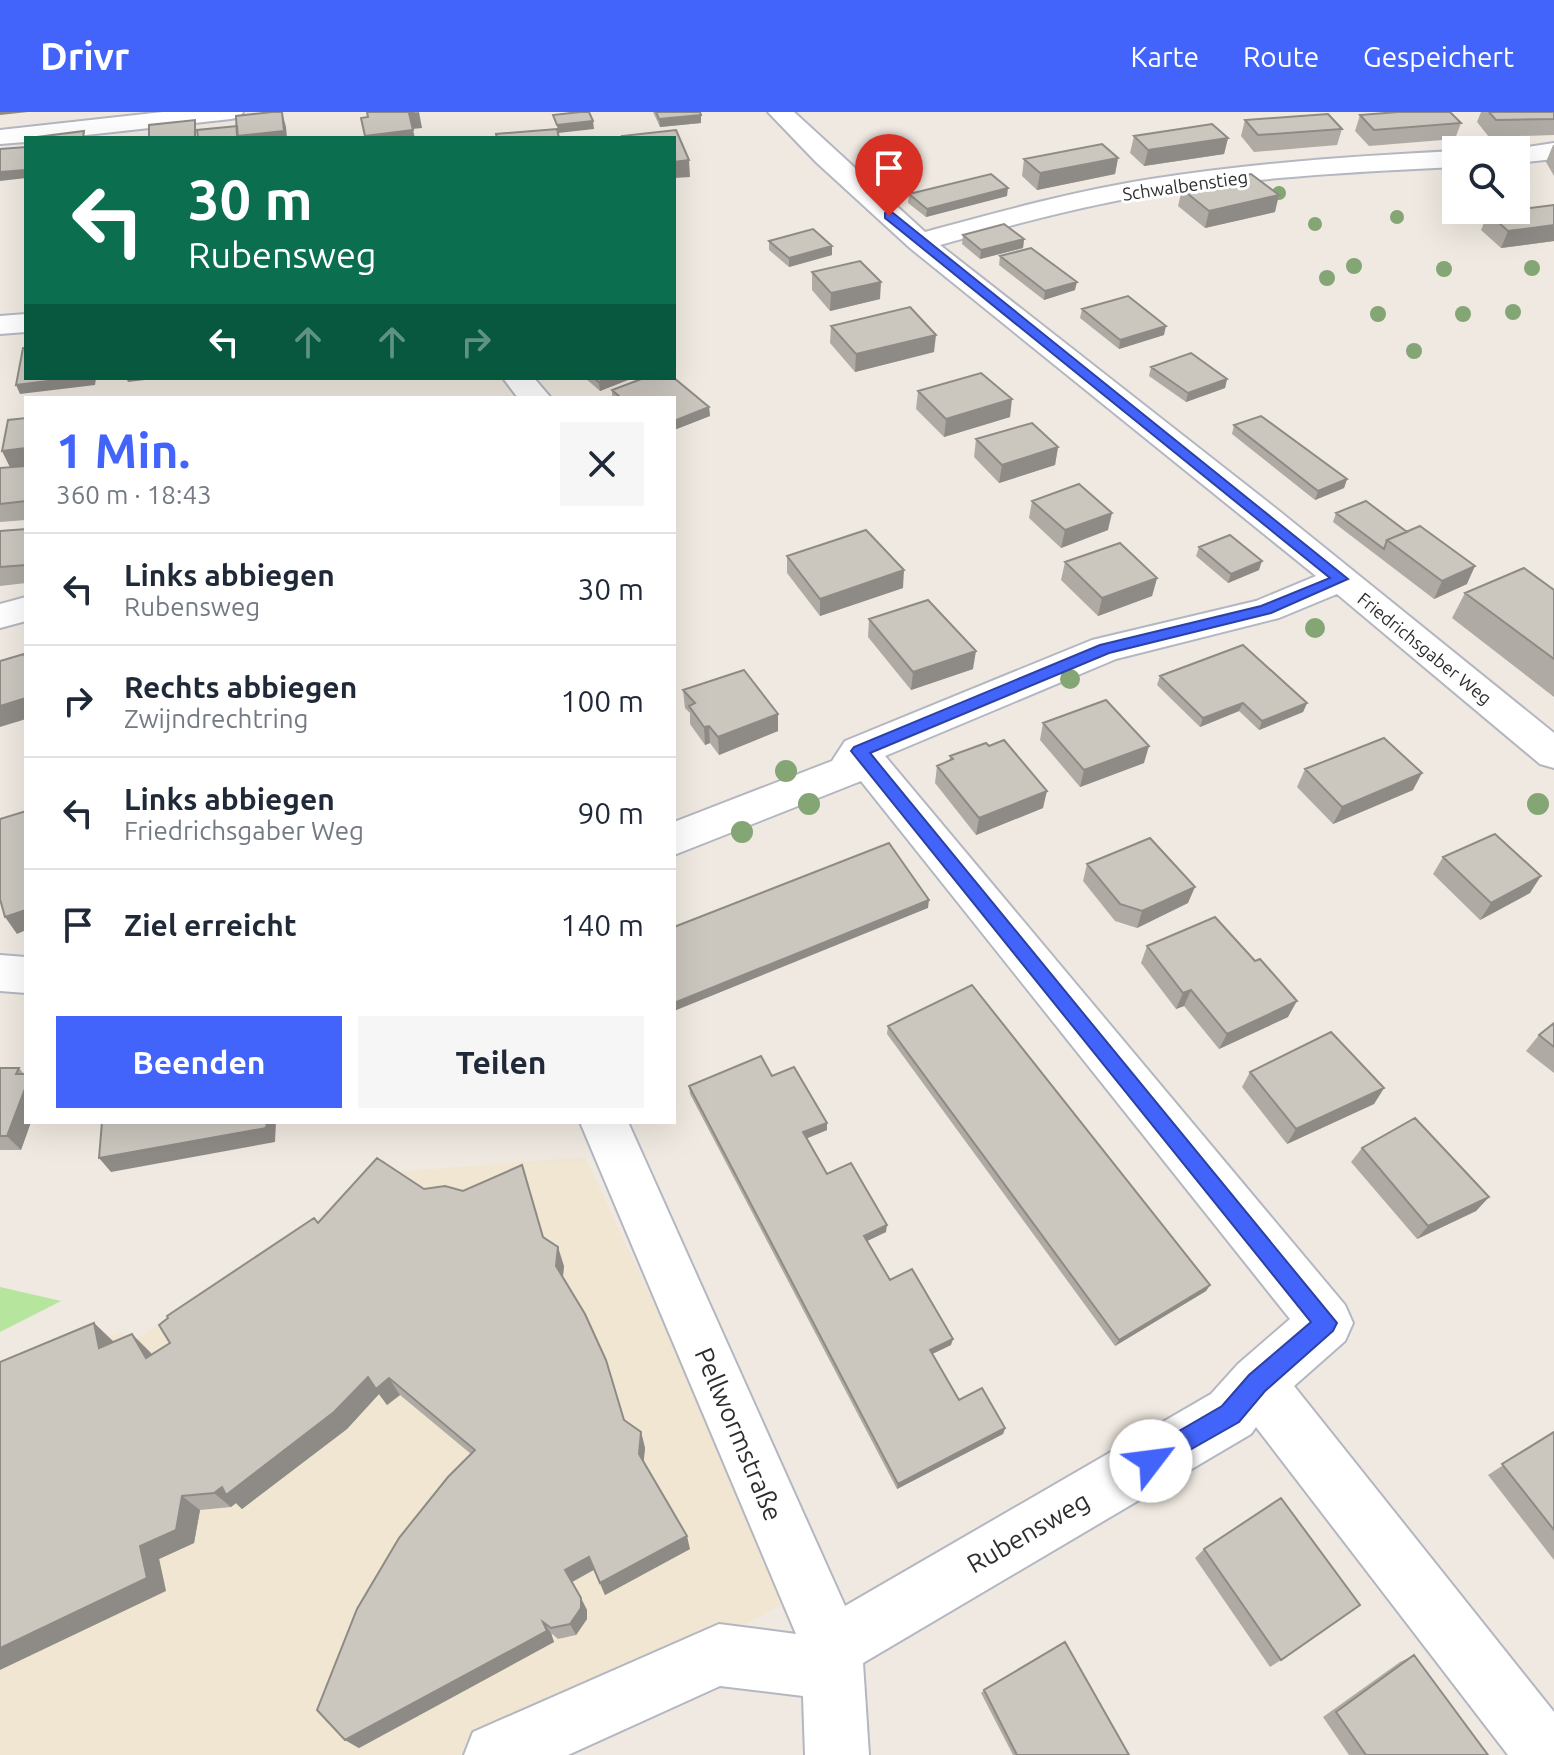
<!DOCTYPE html>
<html lang="de">
<head>
<meta charset="utf-8">
<style>
  body { margin:0; font-family:Ubuntu,sans-serif; background:#f6f6f7; color:#1f2937; height:100vh; display:flex; flex-direction:column; font-size:30px; white-space:nowrap }
  * { box-sizing:border-box; margin:0 }
  p { font-size:26px; color:#747a83 }
  .icon { flex:none; width:44px; height:44px; fill:none; stroke:currentColor; stroke-width:2; stroke-linecap:round; stroke-linejoin:round }
  .map { position:relative; flex:1; overflow:hidden }
  .details { position:absolute; left:24px; top:284px; width:652px; height:728px; display:flex; flex-direction:column; background:#fff; border-radius:0px; box-shadow:0 8px 32px #0002 }
  .details>* { flex:none }
  .banner { position:absolute; left:24px; top:24px; width:652px; height:244px; border-radius:0px; box-shadow:0 8px 32px #0002; background:#0b6e4f; color:#fff; overflow:hidden }
  .fabs { position:absolute; left:1442px; top:24px; display:grid; gap:16px }
  .fabs a { display:grid; place-items:center; width:88px; height:88px; border-radius:0px; background:#fff; box-shadow:0 8px 32px #0002; font-size:40px }
  .pin { position:absolute; display:grid; place-items:center; width:68px; height:68px; color:#fff; margin:-82px -34px; border-radius:50% 50% 50% 0; rotate:-45deg; box-shadow:0 0 8px #0007 }
  .pin .icon { rotate:45deg }
  .me { position:absolute; width:88px; margin:-44px; rotate:60deg; stroke-linejoin:round; filter:drop-shadow(0 0 6px #0008) }
  .turn { display:flex; align-items:center; gap:28px; height:168px; padding:0 32px; font-size:36px }
  .turn .icon { width:104px; height:104px; stroke-width:2.5 }
  .turn b { display:block; font-size:56px; line-height:68px }
  .lanes { display:flex; align-items:center; height:76px; padding:0 32px; background:#0003; justify-content:center; gap:40px; direction:ltr }
  .lanes .off { opacity:.35 }
  .round { display:grid; place-items:center; flex:none; width:84px; height:84px; border-radius:0px; background:#f6f6f7 }
  .overview { display:flex; align-items:center; justify-content:space-between; height:136px; padding:0 32px }
  h1 { font-size:48px; font-weight:600; line-height:60px; color:#4264fb }
  .primary-button { display:flex; gap:16px; margin-top:auto; padding:16px 32px }
  .primary-button a { flex:1; height:92px; border-radius:0px; background:#4264fb; color:#fff; font-size:32px; font-weight:600; line-height:92px; text-align:center }
  .primary-button a+a { background:#f6f6f7; color:#1f2937 }
  ul { padding:0; list-style:none }
  li { display:flex; align-items:center; gap:24px; height:112px; padding:0 32px; border-top:2px solid #e0e1e3 }
  li div { flex:1 }
  li b { display:block; font-size:30px }
  li em { font-style:normal }
  header { display:flex; align-items:center; gap:48px; box-sizing:border-box; height:112px; padding:0 40px; background:#4264fb; color:#fff }
  header strong { font-size:38px }
  nav { display:flex; gap:44px; margin-inline-start:auto; font-size:28px }
  .map>svg:first-child { display:block }
</style>
</head>
<body>
<header>
<strong>Drivr</strong>
<nav><a>Karte</a><a>Route</a><a>Gespeichert</a></nav>
</header>
<div class="map">
<svg width="1554" height="1643" viewBox="0 0 1554 1643">
  <rect width="100%" height="100%" fill="#efe9e1"/>
  <path fill="#f0e6d1" d="M585,1045L792,1487L501,1643H0V1268L122,1219L128,1233L384,1061Z"/>
  <path fill="#b6e59e" d="M0,1175L61,1189L0,1220Z"/>
  <g fill="none" stroke-linecap="round" stroke-linejoin="round">
    <defs>
      <path id="minor" d="M163,0H243L240,5L231,7L59,26H26V30L0,32V18Z
        M768,0H794L925,120C999,100 1074,79 1151,67C1252,51 1354,44 1456,39V55C1353,60 1249,65 1147,83C1077,95 1008,114 940,133L1278,398L1554,621V656L1540,652L1337,482L1279,506L1116,547L885,644L1345,1193L1353,1211L1345,1229L1294,1274L1554,1600V1643H1508L1256,1315L1251,1322L863,1551L869,1643H805L803,1584L720,1574L568,1643H464L473,1620L719,1512L796,1522L580,1010H628L845,1494L1211,1282L1238,1252L1290,1207L861,669L674,743V710L832,649L845,629L1092,528L1256,489L1316,464L910,136L816,50Z
        M1554,31V47L1516,51V38H1507Z
        M26,202V220L0,222V204Z
        M503,266H534L551,286H518Z
        M26,485V509L0,516V492Z
        M0,843L26,845V881L0,879Z"/>
    </defs>
    <use href="#minor" stroke="#b4b7c1" stroke-width="4"/>
    <use href="#minor" fill="#fff" fill-rule="evenodd"/>
  </g>
  <g fill="#84a574">
    <circle cx="1279" cy="81" r="7"/>
    <circle cx="1397" cy="105" r="7"/>
    <circle cx="1315" cy="112" r="7"/>
    <circle cx="1354" cy="154" r="8"/>
    <circle cx="1532" cy="156" r="8"/>
    <circle cx="1444" cy="157" r="8"/>
    <circle cx="1327" cy="166" r="8"/>
    <circle cx="1513" cy="200" r="8"/>
    <circle cx="1378" cy="202" r="8"/>
    <circle cx="1463" cy="202" r="8"/>
    <circle cx="1414" cy="239" r="8"/>
    <circle cx="1315" cy="516" r="10"/>
    <circle cx="1070" cy="567" r="10"/>
    <circle cx="786" cy="659" r="11"/>
    <circle cx="809" cy="692" r="11"/>
    <circle cx="1538" cy="692" r="11"/>
    <circle cx="742" cy="720" r="11"/>
  </g>
  <path fill="#afaba4" d="M653,0H700L701,11L660,15Z
    M1481,0H1554V23L1489,25L1477,10Z
    M1360,3L1461,11L1455,27L1369,34L1355,19Z
    M1245,8L1342,17L1337,33L1254,40L1241,24Z
    M1134,24L1228,26L1224,42L1144,54L1130,41Z
    M1553,33H1554V64L1546,50Z
    M1118,46L1115,62L1037,78L1022,64L1024,47Z
    M1182,77L1275,100L1205,116L1178,94Z
    M909,82L1007,84L926,105L908,91Z
    M1488,101L1554,129L1501,136L1481,118Z
    M963,123L1024,127L1023,136L980,147L962,132Z
    M769,129L832,134V143L789,155L769,138Z
    M1000,144L1075,178L1044,188L999,153Z
    M812,160L880,187L830,199L812,178Z
    M1082,197L1164,223L1119,237L1080,206Z
    M831,214L934,240L855,260L830,231Z
    M1151,255L1227,267L1225,276L1186,290L1149,264Z
    M585,266H633L600,279Z
    M644,266H674L709,295L710,304L674,318V286H612V278Z
    M918,279L1010,305L944,325L916,297Z
    M26,306V408L0,410V356L10,355L2,339Z
    M1234,313L1347,367L1344,376L1315,388L1232,322Z
    M976,327L1058,335L1055,353L999,371L974,345Z
    M1032,389L1108,418L1061,436L1029,406Z
    M1336,401L1407,420L1467,472L1434,487L1333,410Z
    M26,417V471L0,474V419Z
    M1199,435L1259,458L1228,471L1196,444Z
    M787,444L903,476L820,504L787,461Z
    M1065,450L1157,466L1152,484L1098,504L1061,468Z
    M1554,478V585L1452,506L1465,481Z
    M869,507L973,557L911,578L868,525Z
    M1160,564L1307,591L1303,600L1259,618L1239,599L1200,615L1157,573Z
    M683,578L778,619L719,643L710,631L705,633L690,612V601L685,596Z
    M1043,611L1144,651L1080,675L1040,628Z
    M950,644L1043,696L976,723L935,671L937,654L950,648Z
    M1305,657L1413,678L1333,712L1297,675Z
    M1443,745L1530,781L1480,808L1433,762Z
    M1087,752L1188,791L1137,816L1115,809L1083,769Z
    M1147,834L1288,905L1219,937L1184,894L1176,897L1141,851Z
    M1554,911V961L1526,939L1539,923Z
    M888,914L1210,1173L1206,1179L1115,1234L887,922Z
    M0,956H19L24,962L26,1010H31L21,1038H0Z
    M1250,960L1384,976L1374,992L1287,1032L1242,975Z
    M772,964L827,1011V1018L807,1026L827,1062L886,1120L867,1129L890,1168L951,1233L932,1242L959,1288L1005,1316L1003,1322L897,1377L690,982L689,974Z
    M1362,1036L1489,1085L1476,1099L1417,1127L1351,1050Z
    M424,1077L544,1125L564,1154L563,1165L624,1308L641,1320L645,1336L643,1350L690,1437L605,1483L594,1458L572,1470L587,1498V1507L576,1523L558,1527L551,1521L554,1530L359,1636L345,1628L471,1342L400,1283L387,1293L379,1282L347,1317L242,1397L236,1391L231,1395L200,1398L194,1431L159,1447L166,1479L94,1211L113,1230L150,1240L152,1242L170,1231L318,1111Z
    M1554,1320V1448L1488,1363Z
    M1204,1437L1281,1548L1270,1555L1195,1446Z
    M1414,1543L1488,1643H1349L1323,1605L1400,1550Z
    M984,1578L1129,1643H1013L981,1581Z"/>
  <path fill="#8e8b86" d="M0,0H28L0,3Z
    M282,0L286,15L287,26H238L237,24Z
    M419,0L422,16L412,17L409,1Z
    M701,3V11L660,15L659,7Z
    M593,9L594,17L558,21L557,13Z
    M413,18L415,26H365V24Z
    M1228,26L1224,42L1144,54L1148,38Z
    M1118,46L1115,62L1037,78L1040,61Z
    M689,48L690,65L674,66V50Z
    M26,58V66L0,69V60Z
    M1008,76L1007,84L926,105L927,97Z
    M1279,83L1275,100L1205,116L1209,99Z
    M1554,113V129L1501,136L1508,119Z
    M1024,127L1023,136L980,147L981,138Z
    M832,134V143L789,155V146Z
    M881,170L880,187L830,199L831,181Z
    M1077,170L1075,178L1044,188L1045,179Z
    M1166,214L1164,223L1119,237L1120,228Z
    M936,223L934,240L855,260L856,242Z
    M72,266H96L95,273L20,282L16,273Z
    M126,266H161L128,270Z
    M608,266H633L600,279L599,270Z
    M1227,267L1225,276L1186,290L1188,281Z
    M1012,287L1010,305L944,325L946,307Z
    M709,295L710,304L674,318V309Z
    M1058,335L1055,353L999,371L1002,353Z
    M26,336V355L11,357L2,339Z
    M1347,367L1344,376L1315,388L1318,379Z
    M1112,401L1108,418L1061,436L1065,418Z
    M1262,449L1259,458L1228,471L1231,462Z
    M1475,454L1467,472L1434,487L1442,469Z
    M904,458L903,476L820,504V487Z
    M1157,466L1152,484L1098,504L1102,486Z
    M976,539L973,557L911,578L913,560Z
    M26,586V607L0,615V594Z
    M1243,591L1239,599L1200,615L1203,606Z
    M1307,591L1303,600L1259,618L1262,609Z
    M778,602V619L719,643L718,625Z
    M709,614L710,631L705,633L704,615Z
    M1149,634L1144,651L1080,675L1084,658Z
    M1422,661L1413,678L1333,712L1342,695Z
    M1047,679L1043,696L976,723L979,706Z
    M1541,764L1530,781L1480,808L1491,791Z
    M1195,775L1188,791L1137,816L1142,799Z
    M929,788L928,796L674,899V891Z
    M26,798V818L17,822L5,805Z
    M1191,878L1184,894L1176,897L1183,881Z
    M1297,889L1288,905L1219,937L1227,922Z
    M26,974V1010H31L21,1038L7,1024Z
    M1384,976L1374,992L1287,1032L1296,1017Z
    M267,1010H276L275,1030L111,1060L99,1046Z
    M827,1011V1018L803,1028V1020Z
    M1489,1085L1476,1099L1417,1127L1428,1114Z
    M887,1113L886,1120L863,1131L864,1124Z
    M558,1135L564,1154L562,1173L556,1154Z
    M1210,1173L1206,1179L1115,1234L1119,1228Z
    M94,1211L113,1229L118,1253L99,1236Z
    M132,1222L150,1240L164,1263L146,1246Z
    M953,1227L951,1233L928,1244L930,1238Z
    M368,1265L389,1266L400,1283L387,1293L379,1282L347,1317L242,1397L236,1391L231,1395L214,1381Z
    M1005,1316L1003,1322L897,1377L898,1372Z
    M641,1320L645,1336L643,1357L639,1342Z
    M182,1384L200,1398L194,1431L159,1447L166,1479L0,1558V1536L140,1434Z
    M687,1424L690,1437L605,1483L600,1471Z
    M589,1445L595,1457L572,1470L565,1458Z
    M581,1486L587,1498V1507L576,1523L570,1512Z
    M543,1510L551,1521L554,1530L359,1636L345,1628Z"/>
  <path fill="#cbc7bf" stroke="#8e8b86" stroke-width="2" d="M272,0H282L284,19L237,24L236,4Z
    M367,0H415L409,1L413,18L365,24L361,6L368,5Z
    M580,0H589L593,9L557,13L553,3Z
    M656,0H700L701,3L659,7Z
    M1398,0H1450L1461,11L1374,18L1360,3Z
    M1489,0H1554V7L1496,8Z
    M1328,2L1342,17L1258,23L1245,8Z
    M195,8V26H149V13Z
    M1212,12L1228,26L1148,38L1134,24Z
    M237,14L238,26H198L197,18Z
    M557,17L559,26H497L496,22Z
    M676,18L689,48L674,50V26H623L622,24Z
    M84,19L83,26H36L37,25Z
    M1102,32L1118,46L1040,61L1024,47Z
    M26,35V58L0,60V37Z
    M991,62L1008,76L927,97L909,82Z
    M1251,62L1279,83L1209,99L1182,77Z
    M1554,93V113L1508,119L1488,101Z
    M1004,112L1024,127L981,138L963,123Z
    M813,117L832,134L789,146L769,129Z
    M1031,136L1077,170L1045,179L1000,144Z
    M860,149L881,170L831,181L812,160Z
    M1128,184L1166,214L1120,228L1082,197Z
    M910,195L936,223L856,242L831,214Z
    M23,236H26V266H72L16,273Z
    M1191,241L1227,267L1188,281L1151,255Z
    M981,261L1012,287L946,307L918,279Z
    M594,266H608L599,270Z
    M644,266H674L709,295L674,309V286H621L612,278Z
    M1261,304L1347,367L1318,379L1234,313Z
    M26,306V336L2,339L8,308Z
    M1032,311L1058,335L1002,353L976,327Z
    M26,354V389L0,392V356Z
    M1079,372L1112,401L1065,418L1032,389Z
    M1366,389L1407,420L1387,428L1384,437L1336,401Z
    M1420,414L1475,454L1442,469L1387,428Z
    M26,417V453L0,455V419Z
    M866,418L904,458L820,487L787,444Z
    M1230,423L1262,449L1231,462L1199,435Z
    M1120,431L1157,466L1102,486L1065,450Z
    M1524,456L1554,478V547L1465,481Z
    M928,488L976,539L913,560L869,507Z
    M1243,533L1307,591L1262,609L1243,591L1203,606L1160,564Z
    M24,542L26,548V586L0,594V549Z
    M744,558L778,602L718,625L709,614L704,615L689,594L695,591L683,578Z
    M1106,588L1149,634L1084,658L1043,611Z
    M1384,626L1422,661L1342,695L1305,657Z
    M1004,628L1047,679L979,706L937,654L953,647L950,644L986,631L989,634Z
    M26,699V798L5,805L0,787V707Z
    M1495,722L1541,764L1491,791L1443,745Z
    M1150,726L1195,775L1142,799L1120,792L1087,752Z
    M889,731L929,788L674,891V815Z
    M1215,805L1255,849L1260,847L1297,889L1227,922L1191,878L1183,881L1147,834Z
    M972,873L1210,1173L1119,1228L888,914Z
    M1554,911V935L1539,923Z
    M1331,920L1384,976L1296,1017L1250,960Z
    M761,944L772,964L794,955L827,1011L803,1020L827,1062L851,1051L887,1113L864,1124L890,1168L912,1157L953,1227L930,1238L959,1288L982,1276L1005,1316L898,1372L689,974Z
    M0,956H19L16,962H26V974L7,1024H0Z
    M1415,1006L1489,1085L1428,1114L1362,1036Z
    M102,1010H267L266,1016L99,1046Z
    M377,1046L424,1077L445,1074L463,1079L522,1053L543,1125L558,1135L556,1154L585,1202L606,1248L624,1308L641,1320L639,1342L687,1424L600,1471L589,1445L565,1458L581,1486V1496L570,1512L551,1516L543,1510L547,1519L345,1628L317,1598L357,1497L399,1426L448,1365L475,1338L389,1266L376,1277L368,1265L334,1300L226,1383L222,1375L214,1381L182,1384L176,1418L140,1434L147,1466L0,1536V1250L94,1211L99,1236L132,1222L146,1246L170,1231L159,1213L168,1206L167,1204L314,1106L318,1111Z
    M1554,1320V1418L1502,1352Z
    M1281,1386L1360,1493L1281,1548L1204,1437Z
    M1065,1530L1129,1643H1017L984,1578Z
    M1414,1543L1488,1643H1366L1336,1600Z"/>
  <path fill="#4264fb" stroke="#2b41a3" stroke-width="2" d="M885,101H893L1348,467L1271,501L1109,541L870,641L1337,1211L1333,1219L1265,1279L1239,1310L1151,1360L1143,1357L1139,1349L1143,1340L1222,1294L1249,1263L1311,1210L851,639L854,635L1100,533L1261,494L1330,466L885,106Z"/>
  <g text-anchor="middle" dominant-baseline="central" stroke-width="6" stroke-linejoin="round" paint-order="stroke">
    <g font-size="18" fill="#2e2e2e" stroke="#fff">
      <text transform="translate(1185 73) rotate(-8)">Schwalbenstieg</text>
      <text transform="translate(1425 536) rotate(39)">Friedrichsgaber Weg</text>
    </g>
    <g font-size="26" fill="#2e2e2e" stroke="#fff">
      <text transform="translate(739 1322) rotate(67)">Pellwormstraße</text>
      <text transform="translate(1028 1420) rotate(-30)">Rubensweg</text>
    </g>
  </g>
</svg>
<div class="fabs">
<a><svg class="icon" aria-label="search" viewBox="0 0 24 24"><circle cx="10" cy="10" r="6"/><path d="M15 15l6 6"/></svg></a>
</div>
<div class="pin" style="left:889px;top:104px;background:#d93025"><svg class="icon" aria-label="arrive" viewBox="0 0 24 24"><path d="M6 21V4h12l-3 4 3 4H6"/></svg></div>
<svg class="me" style="left:1151px;top:1349px" viewBox="-20 -20 40 40"><circle r="19" fill="#fff"/><path d="M0-13L10 11 0 6-10 11z" fill="#4264fb"/></svg>
<div class="banner">
<div class="turn"><svg class="icon" aria-label="left" viewBox="0 0 24 24"><path d="M17 20v-9H6M10 6l-5 5 5 5"/></svg><div><b>30 m</b>Rubensweg</div></div>
<div class="lanes"><svg class="icon" aria-label="left" viewBox="0 0 24 24"><path d="M17 20v-9H6M10 6l-5 5 5 5"/></svg><svg class="icon off" aria-label="ahead" viewBox="0 0 24 24"><path d="M12 20V5M6 11l6-6 6 6"/></svg><svg class="icon off" aria-label="ahead" viewBox="0 0 24 24"><path d="M12 20V5M6 11l6-6 6 6"/></svg><svg class="icon off" aria-label="right" viewBox="0 0 24 24"><path d="M7 20v-9h11M14 6l5 5-5 5"/></svg></div>
</div>
<section class="details">
<div class="overview"><div><h1>1 Min.</h1><p>360 m · 18:43</p></div><a class="round"><svg class="icon" aria-label="close" viewBox="0 0 24 24"><path d="M6 6l12 12M18 6L6 18"/></svg></a></div>
<ul>
<li><svg class="icon" aria-label="left" viewBox="0 0 24 24"><path d="M17 20v-9H6M10 6l-5 5 5 5"/></svg><div><b>Links abbiegen</b><p>Rubensweg</p></div><em>30 m</em></li>
<li><svg class="icon" aria-label="right" viewBox="0 0 24 24"><path d="M7 20v-9h11M14 6l5 5-5 5"/></svg><div><b>Rechts abbiegen</b><p>Zwijndrechtring</p></div><em>100 m</em></li>
<li><svg class="icon" aria-label="left" viewBox="0 0 24 24"><path d="M17 20v-9H6M10 6l-5 5 5 5"/></svg><div><b>Links abbiegen</b><p>Friedrichsgaber Weg</p></div><em>90 m</em></li>
<li><svg class="icon" aria-label="arrive" viewBox="0 0 24 24"><path d="M6 21V4h12l-3 4 3 4H6"/></svg><div><b>Ziel erreicht</b></div><em>140 m</em></li>
</ul>
<div class="primary-button"><a>Beenden</a><a>Teilen</a></div>
</section>
</div>
</body>
</html>
